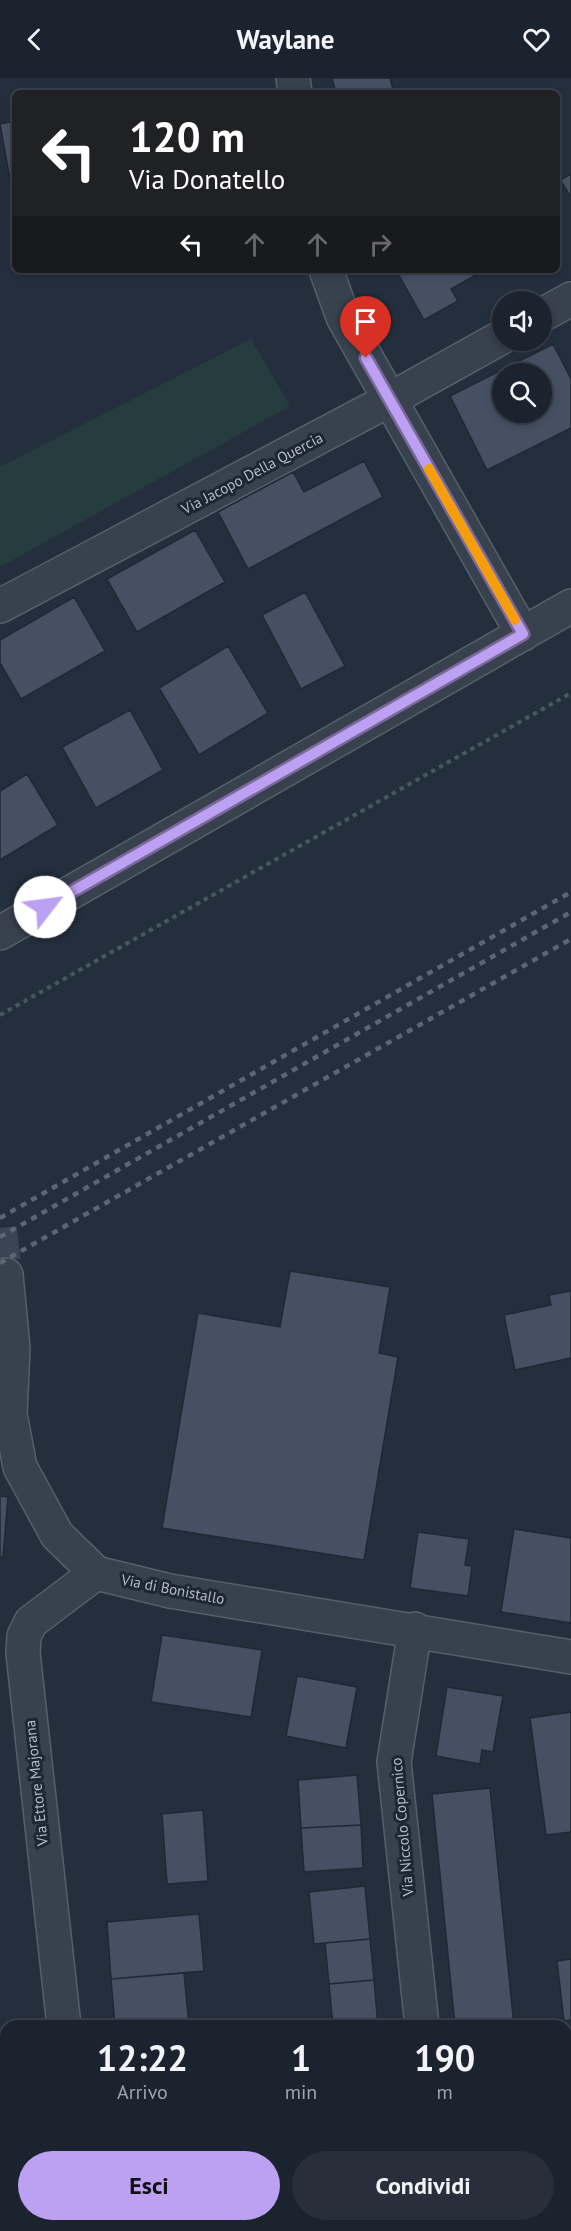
<!DOCTYPE html>
<html lang="it">
<head>
<meta charset="utf-8">
<style>
  body { margin:0; font-family:"PT Sans",sans-serif; background:#282f3a; color:#f1f3f6; height:100vh; display:flex; flex-direction:column; font-size:22px; white-space:nowrap }
  * { box-sizing:border-box; margin:0 }
  p { font-size:20px; color:#a0a4aa }
  .icon { flex:none; width:33px; height:33px; fill:none; stroke:currentColor; stroke-width:2; stroke-linecap:round; stroke-linejoin:round }
  .map { position:relative; flex:1; overflow:hidden }
  .side { position:absolute; left:0px; top:1942px; width:572px; height:212px; display:flex; flex-direction:column; background:#1b232e; border-radius:18px 18px 0 0; box-shadow:0 3px 9px #0003,0 0 0 2px #39404a }
  .side>* { flex:none }
  .hud { position:absolute; left:12px; top:12px; width:548px; height:183px; border-radius:9px; box-shadow:0 3px 9px #0003,0 0 0 2px #39404a; background:#202124; color:#fff; overflow:hidden }
  .fabs { position:absolute; left:492px; top:213px; display:grid; gap:12px }
  .fabs a { display:grid; place-items:center; width:60px; height:60px; border-radius:50%; background:#1b232e; box-shadow:0 3px 9px #0003,0 0 0 2px #39404a; font-size:30px }
  .pin { position:absolute; display:grid; place-items:center; width:51px; height:51px; color:#fff; margin:-62px -26px; border-radius:50% 50% 50% 0; rotate:-45deg; box-shadow:0 0 6px #0007 }
  .pin .icon { rotate:45deg }
  .me { position:absolute; width:66px; margin:-33px; rotate:60deg; stroke-linejoin:round; filter:drop-shadow(0 0 4px #0008) }
  .turn { display:flex; align-items:center; gap:21px; height:126px; padding:0 18px; font-size:27px }
  .turn .icon { width:78px; height:78px; stroke-width:2.5 }
  .turn b { display:block; font-size:42px; line-height:51px }
  .lanes { display:flex; align-items:center; height:57px; padding:0 18px; background:#0003; justify-content:center; gap:30px; direction:ltr }
  .lanes .off { opacity:.35 }
  .eta { display:flex; justify-content:space-evenly; align-items:center; height:102px; text-align:center }
  .eta b { font-size:36px; font-weight:600; line-height:42px }
  .primary-button { display:flex; gap:12px; margin-top:auto; padding:12px 18px }
  .primary-button a { flex:1; height:69px; border-radius:36px; background:#bca0f2; color:#111; font-size:24px; font-weight:600; line-height:69px; text-align:center }
  .primary-button a+a { background:#282f3a; color:#f1f3f6 }
  header { display:flex; justify-content:space-between; align-items:center; height:78px; padding:0 18px; background:#1b232e; font-size:27px; font-weight:600 }
  .map>svg:first-child { display:block }
</style>
</head>
<body>
<header><svg class="icon" aria-label="back" viewBox="0 0 24 24"><path d="M15 5l-7 7 7 7"/></svg>Waylane<svg class="icon" aria-label="heart" viewBox="0 0 24 24"><path d="M12 20l-8-8c-3-5 5-10 8-4 3-6 11-1 8 4z"/></svg></header>
<div class="map">
<svg width="571" height="2153" viewBox="0 0 571 2153">
  <rect width="100%" height="100%" fill="#242f3e"/>
  <path fill="#263c3f" d="M251,261L290,328L0,489V389Z"/>
  <path fill="#455162" stroke="#1f2835" stroke-width="1.5" fill-rule="evenodd" d="M332,0H390L393,11L378,15H336Z
    M15,43V129L0,46Z
    M571,96V119L560,102Z
    M396,192H485L451,211L458,223L424,242Z
    M553,266L571,301V350L487,392L450,318ZM502,296H542V334H502Z
    M364,383L383,419L248,491L218,434L293,394L304,414Z
    M195,452L225,504L137,554L107,501Z
    M305,514L345,588L301,611L262,537Z
    M74,519L105,573L21,621L0,585V562Z
    M228,568L268,635L199,677L159,610Z
    M130,632L163,692L96,730L62,669Z
    M27,696L58,747L0,782V713Z
    M290,1193L390,1209L379,1275L398,1279L364,1482L162,1450L198,1235L280,1249Z
    M571,1213V1280L515,1292L504,1237L551,1227L549,1217Z
    M0,1418L8,1419L3,1479H0Z
    M514,1451L571,1460V1545L501,1534Z
    M418,1454L469,1461L465,1487L472,1488L468,1518L410,1510Z
    M162,1557L262,1572L251,1639L151,1624Z
    M297,1598L357,1609L346,1670L286,1658Z
    M447,1609L503,1618L493,1674L482,1672L480,1686L436,1678Z
    M571,1634V1754L546,1757L530,1640Z
    M357,1697L361,1747L301,1750L298,1702Z
    M490,1710L514,1948H455L432,1716Z
    M203,1732L208,1803L167,1806L162,1736Z
    M361,1747L363,1790L304,1794L301,1750Z
    M365,1808L370,1861L314,1866L309,1814Z
    M199,1836L204,1893L111,1901L107,1844Z
    M370,1861L374,1902L329,1906L325,1865Z
    M571,1881V1942L564,1943L557,1883Z
    M184,1895L189,1948H115L111,1901Z
    M374,1902L378,1948H333L329,1906Z
    M566,2135H570L571,2153H487L486,2148H566Z
    M194,2148H243V2153H195Z
    M349,2148H403L404,2153H349Z"/>
  <g fill="none" stroke-linecap="round" stroke-linejoin="round">
    <path stroke="#3a4453" stroke-width="33" stroke-dasharray="33 16" stroke-linecap="butt" d="M0,1150L6,1197"/>
    <defs>
      <path id="minor" d="M293,0L295,15
        M326,192L343,239L523,556
        M542,237L571,221
        M0,528L389,322L502,259
        M0,855L571,528
        M6,1197L13,1270L10,1336L20,1389L57,1457L96,1495L170,1513L571,1579
        M415,1551L394,1684L422,1948
        M64,1948L23,1575L24,1558L31,1544L96,1495
        M89,2148L90,2153
        M444,2148V2153"/>
    </defs>
    <use href="#minor" stroke="#565f6c" stroke-width="36"/>
    <path stroke="#44595c" stroke-width="4" stroke-dasharray="4.5 4.5" stroke-linecap="butt" d="M0,937L571,615"/>
    <use href="#minor" stroke="#38414e" stroke-width="33"/>
    <path stroke="#5a6575" stroke-width="4.5" stroke-dasharray="6 6" stroke-linecap="butt" d="M0,1140L571,814
      M0,1159L571,834
      M0,1185L571,861"/>
  </g>
  <g fill="none" stroke-linecap="round" stroke-linejoin="round">
    <defs>
      <path id="route" d="M45,829L523,556L366,280"/>
    </defs>
    <use href="#route" stroke="#7a689d" stroke-width="15"/>
    <use href="#route" stroke="#bca0f2" stroke-width="10"/>
    <path stroke="#f59e0b" stroke-width="10" d="M429,391L515,542"/>
  </g>
  <g text-anchor="middle" dominant-baseline="central" stroke-width="6" stroke-linejoin="round" paint-order="stroke">
    <g font-size="15" fill="#b4bcc9" stroke="#1d2633">
      <text transform="translate(252 395) rotate(-28)">Via Jacopo Della Quercia</text>
      <text transform="translate(173 1511) rotate(11)">Via di Bonistallo</text>
      <text transform="translate(36 1705) rotate(-96)">Via Ettore Majorana</text>
      <text transform="translate(402 1749) rotate(-95)">Via Niccolo Copernico</text>
    </g>
  </g>
</svg>
<div class="fabs">
<a><svg class="icon" aria-label="sound" viewBox="0 0 24 24"><path d="M4 9h4l5-4v14l-5-4H4zM17 9q2 3 0 6"/></svg></a>
<a><svg class="icon" aria-label="search" viewBox="0 0 24 24"><circle cx="10" cy="10" r="6"/><path d="M15 15l6 6"/></svg></a>
</div>
<div class="pin" style="left:366px;top:280px;background:#d93025"><svg class="icon" aria-label="arrive" viewBox="0 0 24 24"><path d="M6 21V4h12l-3 4 3 4H6"/></svg></div>
<svg class="me" style="left:45px;top:829px" viewBox="-20 -20 40 40"><circle r="19" fill="#fff"/><path d="M0-13L10 11 0 6-10 11z" fill="#bca0f2"/></svg>
<div class="hud">
<div class="turn"><svg class="icon" aria-label="left" viewBox="0 0 24 24"><path d="M17 20v-9H6M10 6l-5 5 5 5"/></svg><div><b>120 m</b>Via Donatello</div></div>
<div class="lanes"><svg class="icon" aria-label="left" viewBox="0 0 24 24"><path d="M17 20v-9H6M10 6l-5 5 5 5"/></svg><svg class="icon off" aria-label="ahead" viewBox="0 0 24 24"><path d="M12 20V5M6 11l6-6 6 6"/></svg><svg class="icon off" aria-label="ahead" viewBox="0 0 24 24"><path d="M12 20V5M6 11l6-6 6 6"/></svg><svg class="icon off" aria-label="right" viewBox="0 0 24 24"><path d="M7 20v-9h11M14 6l5 5-5 5"/></svg></div>
</div>
<section class="side">
<div class="eta">
<div><b>12:22</b><p>Arrivo</p></div>
<div><b>1</b><p>min</p></div>
<div><b>190</b><p>m</p></div>
</div>
<div class="primary-button"><a>Esci</a><a>Condividi</a></div>
</section>
</div>
</body>
</html>
